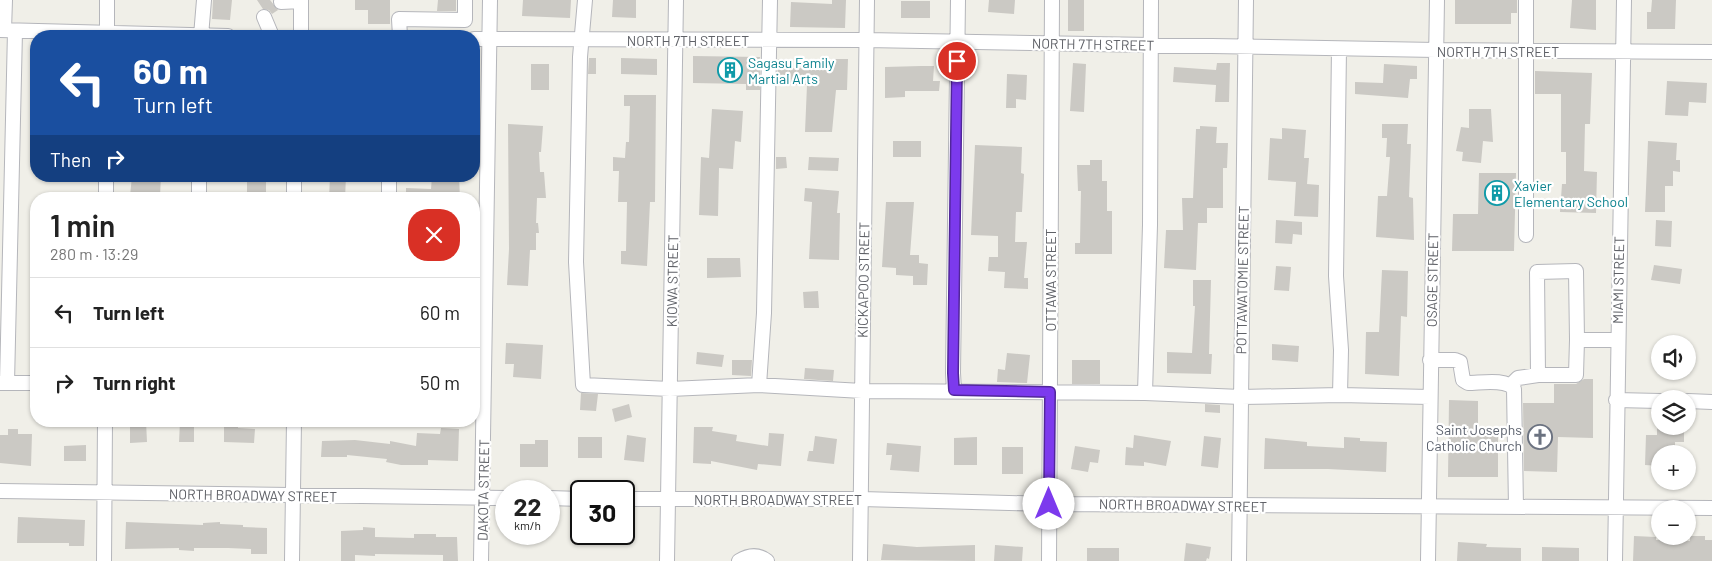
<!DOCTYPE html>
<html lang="en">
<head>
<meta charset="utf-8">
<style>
  body { margin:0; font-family:Barlow,sans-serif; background:#f2f2f2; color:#222; height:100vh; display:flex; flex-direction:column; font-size:19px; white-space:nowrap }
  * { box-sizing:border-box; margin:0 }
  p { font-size:16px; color:#767676 }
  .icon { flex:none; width:28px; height:28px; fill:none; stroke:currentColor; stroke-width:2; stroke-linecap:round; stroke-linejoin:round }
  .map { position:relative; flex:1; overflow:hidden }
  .side { position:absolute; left:30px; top:192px; width:450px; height:235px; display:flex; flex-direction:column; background:#fff; border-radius:20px; box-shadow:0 1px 4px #0004 }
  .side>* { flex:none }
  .guide { position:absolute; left:30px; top:30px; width:450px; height:152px; border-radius:20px; box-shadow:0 1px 4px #0004; background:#1a4fa0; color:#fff; overflow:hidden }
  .fabs { position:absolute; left:1651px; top:335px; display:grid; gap:10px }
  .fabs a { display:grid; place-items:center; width:45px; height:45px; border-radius:50%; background:#fff; box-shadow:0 1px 4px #0004; font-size:25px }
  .speed { position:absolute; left:495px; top:480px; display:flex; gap:10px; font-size:25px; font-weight:700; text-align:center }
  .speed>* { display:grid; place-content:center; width:65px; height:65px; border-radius:50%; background:#fff; box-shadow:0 1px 4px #0004; line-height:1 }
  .speed small { font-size:12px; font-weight:400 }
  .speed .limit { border:2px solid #111; border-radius:8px; background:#fff; color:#111 }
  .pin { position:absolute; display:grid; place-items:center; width:42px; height:42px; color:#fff; margin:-21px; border:2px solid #fff; border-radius:50%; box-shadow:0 1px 5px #0007 }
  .me { position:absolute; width:55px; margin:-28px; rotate:0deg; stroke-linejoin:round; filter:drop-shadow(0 0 4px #0008) }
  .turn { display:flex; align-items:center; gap:18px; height:105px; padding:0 20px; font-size:22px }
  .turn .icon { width:65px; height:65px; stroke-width:2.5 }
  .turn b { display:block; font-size:35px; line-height:42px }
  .then { display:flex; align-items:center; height:48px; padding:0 20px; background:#0003; gap:10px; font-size:19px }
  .round { display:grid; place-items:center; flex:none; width:52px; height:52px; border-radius:20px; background:#f2f2f2 }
  .summary { display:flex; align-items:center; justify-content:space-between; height:85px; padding:0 20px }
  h1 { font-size:30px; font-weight:600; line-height:38px }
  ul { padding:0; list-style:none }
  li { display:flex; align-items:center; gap:15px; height:70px; padding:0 20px; border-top:1px solid #e0e0e0 }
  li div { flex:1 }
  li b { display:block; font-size:19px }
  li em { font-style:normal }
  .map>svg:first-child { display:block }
</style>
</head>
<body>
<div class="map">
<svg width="1712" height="561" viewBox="0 0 1712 561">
  <rect width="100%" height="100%" fill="#f0efe8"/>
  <path fill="#cbc9c4" d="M213,0H232L230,20L212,19Z
    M257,0H270L278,10L272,14L269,10L263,9Z
    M355,0H390V24H368V10H355Z
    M438,0H456V11H437Z
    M523,0H571L570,18L522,16Z
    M613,0H636V18L612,17Z
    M832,0H846L845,28L790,27L791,2L832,4Z
    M989,0H1015L1014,14L988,12Z
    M1068,0H1084V31H1068Z
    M1455,0H1517V13H1511V24H1455Z
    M1572,0H1596V30L1570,28Z
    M1652,0H1676L1675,29H1647V12H1651Z
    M901,1H930V18H901Z
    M693,56L760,57V90H746V84L693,83Z
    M589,58H596V74H588Z
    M621,58L657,59V75L621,74Z
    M778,59H785V68H832V59H848L847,90H836L832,132H805L807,85H777Z
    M1073,63L1086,64L1084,112L1070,111Z
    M1217,63H1230L1229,102H1215L1216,85L1173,82L1174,67L1216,70Z
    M531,64H549V90H531Z
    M1384,64L1417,66V79H1410L1408,98L1355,94V82L1383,83Z
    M921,66H934L933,81H940L939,91H905V97L885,98V67Z
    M1535,71L1592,73L1590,124H1585L1584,171L1597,172L1596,213L1560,212L1562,184H1566V152H1561V94H1535Z
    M1007,74L1027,75L1026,100L1016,99V108H1006Z
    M1667,81L1707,83L1706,103L1689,102L1688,116L1665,115Z
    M624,95H656L655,202H650L647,266L621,264V251H626L627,202H618L619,171H613V157L625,158L626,142H629L630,106H624Z
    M712,109L743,111L741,142L735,141L733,169L719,168L718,216L699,215L701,157L709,158Z
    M1469,109H1491L1493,142L1483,141L1481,163L1462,161L1463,152L1456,151L1461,127L1469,128Z
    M508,124L543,126L541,152H539L540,172H544L546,198H537L536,223H538L539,233H536V250H530L528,286L507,285L509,249Z
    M1382,124H1408L1407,144H1411L1409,197L1413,198L1414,240L1376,237L1378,196H1387L1390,157H1386L1387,138H1382Z
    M1200,126L1217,127L1216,143H1228L1227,168H1223V208H1207V223H1198L1196,270L1164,268L1166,230H1183L1182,198H1193L1196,129H1200Z
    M1282,128L1306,130L1304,158H1309L1307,184L1319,185L1318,217L1294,216L1296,182L1268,180L1270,138L1282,139Z
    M893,141H921V157H893Z
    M1648,141L1677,143L1676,160H1680V172L1673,171V186H1665V212H1645Z
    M975,145L1022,147L1021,173L1024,174L1022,212H1016L1015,242H1027L1024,278H1028V289L1004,288L1005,272L988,271L989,257H998V236L971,235Z
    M776,157H786L787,168L776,169Z
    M809,157L839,158L838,171L808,170Z
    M1090,160H1102V181H1107V211H1112V254H1075V243H1080L1081,191H1078L1077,165H1090Z
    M1479,173H1516L1514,251H1452L1453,214H1478Z
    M132,176H161L160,196H130Z
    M247,176H266V196H247Z
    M330,176H346L345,199H329Z
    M432,176H459L460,199L406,198V188L431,189Z
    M805,188L839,191L837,213H840L839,260L809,259L812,202L804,201Z
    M886,202H914L910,255H919V263L928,264L927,285H913V276L896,275V268L882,267Z
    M1276,220L1302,222V235L1293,234L1292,244L1275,243Z
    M1656,220L1672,221L1671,247L1655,246Z
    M707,258H740L741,277L707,278Z
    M1654,265L1682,269L1680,284L1651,280Z
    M1276,266L1291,267L1289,291L1274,290Z
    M1382,270L1408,271L1407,317L1401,316L1399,376L1365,374L1366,332H1379Z
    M1193,280H1211L1209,354H1212L1211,374L1167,373V352L1192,353L1195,306H1193Z
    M818,291L819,308H804L803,292Z
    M506,343L543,345L541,379L513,377L514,364H505Z
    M1272,344L1299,346L1298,362L1272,360Z
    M697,352L724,355L722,367L696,364Z
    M1007,353L1030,355L1027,383L997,382L998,369L1005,370Z
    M732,360H752L751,376L732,375Z
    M1072,360H1100V384H1072Z
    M805,368L834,370L833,381L804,379Z
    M1584,379H1593V438L1558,437L1557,472L1524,471L1523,403H1554V384H1576Z
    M581,393L598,394L596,411L580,410Z
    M1449,400L1478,401V432L1498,431V477H1448Z
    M629,404L632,417L615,422L612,409Z
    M1205,404L1220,405V413L1205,412Z
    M130,421H146L147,442L130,443Z
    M180,421H194V442H179Z
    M224,421H238V428L255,429L254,443L224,442Z
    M1657,426H1684V442H1675V451H1670V454H1660V466L1645,465L1646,435H1657Z
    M694,427H713L712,431L737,435L736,441L768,446L769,433L784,434L781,466L758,464L757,470L711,461V464L693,463Z
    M441,428L459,429L458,461L428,460V465H401L386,462L387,459L347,455V457H321L322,441L355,440L390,444V441L416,446L417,433L440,434Z
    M8,429H18V434H32L31,466L0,463V435H8Z
    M627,435L646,438L644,462L624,460Z
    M1134,435L1171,441L1166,466L1144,462V466L1125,465L1126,447L1133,448Z
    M815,436L837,439L834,464L807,461L809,451H813Z
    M1204,436L1221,438L1218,468L1201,466Z
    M578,437H602V458H578Z
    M977,437V465H954V438Z
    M1344,437L1360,438V441L1387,442L1386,472L1328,469H1264L1265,438L1307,442V446L1344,448Z
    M535,440H548V467H520V444H535Z
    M887,443L921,446L919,472L890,470L892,455H886Z
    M86,445V461H64V446Z
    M1075,446L1100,450L1098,463L1090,462L1088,472L1071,469Z
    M1002,447H1023V474H1002Z
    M18,517L85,520L84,546H69V543H17Z
    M126,522L203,525V523L220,522V524L243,525V527L267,528V554H251V549L228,548H194V551L179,550V548L125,549Z
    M363,527L375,528V537L414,538V534H436V537H457L458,561H443V555L375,554V556L355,555V561H341V531L363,530Z
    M1634,536L1656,537V540L1690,541V536H1705V540H1712V561H1633Z
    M1458,542L1487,544L1486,547L1521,548V561H1457Z
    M1186,543L1211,547L1209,559L1207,558L1206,561H1184Z
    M883,544L917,547L975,545V561L881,560Z
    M995,545L1023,547L1022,561H994Z
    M1542,547L1579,548V561H1542Z
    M1087,548H1119V561H1087Z"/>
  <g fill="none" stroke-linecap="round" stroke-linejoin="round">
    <defs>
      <path id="minor" d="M585,0L580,57L576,262L583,385L670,389L759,385L862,391L1145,393
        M1151,0L1150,225L1145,393L1241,397L1340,395
        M281,2L301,1
        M264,17L272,36
        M0,30L228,36
        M4,30L5,0
        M107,36V0
        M201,36L204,0
        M301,36V0
        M400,36L399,19L465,20V0
        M474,39L866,40L1436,50L1712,52
        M1339,49L1336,276L1341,350L1340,395L1430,397
        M106,199V176
        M199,199V176
        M294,199V176
        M389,199V176
        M1526,235V0
        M1430,360H1455L1460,362L1463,380L1468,383C1481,383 1506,378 1514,389L1516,507
        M1538,375H1576L1577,340
        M0,383H36
        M7,383L15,31
        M759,385L764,313L770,0
        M1511,385L1518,378L1538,375L1537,272L1576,271L1577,340H1617
        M954,390L953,373L958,0
        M1616,400L1660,401
        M1688,401L1712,402
        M0,491L506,498
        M549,498L581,499
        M624,499H861L1049,504L1712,508
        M104,561L105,421
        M292,561L294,421
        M481,561L490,0
        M667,561L676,0
        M739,561C749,555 758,554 767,561
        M860,561L867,0
        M1049,561L1052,0
        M1239,561L1246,0
        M1428,561L1437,0
        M1615,561L1624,0"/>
    </defs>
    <use href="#minor" stroke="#b5b6bb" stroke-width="16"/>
    <use href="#minor" stroke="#fff" stroke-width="14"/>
  </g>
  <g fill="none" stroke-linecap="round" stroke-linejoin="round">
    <defs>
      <path id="route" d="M957,61L953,373L954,390L1050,392L1049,504"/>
    </defs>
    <use href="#route" stroke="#51269a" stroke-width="12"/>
    <use href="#route" stroke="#7c3aed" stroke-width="9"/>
  </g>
  <defs>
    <symbol id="building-ring" viewBox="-11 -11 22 22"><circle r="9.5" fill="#fff" stroke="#0f9aa8" stroke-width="1.5"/><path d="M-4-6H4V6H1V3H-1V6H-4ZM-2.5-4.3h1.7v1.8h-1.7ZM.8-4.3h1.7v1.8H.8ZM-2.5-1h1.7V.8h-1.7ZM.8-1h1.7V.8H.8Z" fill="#0f9aa8"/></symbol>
    <symbol id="church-ring" viewBox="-11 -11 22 22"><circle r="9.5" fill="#fff" stroke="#6b7280" stroke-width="1.5"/><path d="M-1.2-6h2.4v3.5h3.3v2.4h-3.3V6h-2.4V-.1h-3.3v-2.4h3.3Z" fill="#6b7280"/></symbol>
  </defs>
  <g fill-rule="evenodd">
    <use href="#building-ring" x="716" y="56" width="28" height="28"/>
    <use href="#building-ring" x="1483" y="179" width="28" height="28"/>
    <use href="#church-ring" x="1526" y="423" width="28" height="28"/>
  </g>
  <g text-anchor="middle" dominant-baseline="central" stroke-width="4.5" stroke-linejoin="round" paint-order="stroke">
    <g font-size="14" fill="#5f6167" stroke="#fff">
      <text x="688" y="40">NORTH 7TH STREET</text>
      <text transform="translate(1093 44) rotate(1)">NORTH 7TH STREET</text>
      <text x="1498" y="51">NORTH 7TH STREET</text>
      <text transform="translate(863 280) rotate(-89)">KICKAPOO STREET</text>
      <text transform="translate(1050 280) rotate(-90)">OTTAWA STREET</text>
      <text transform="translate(1242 280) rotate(-89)">POTTAWATOMIE STREET</text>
      <text transform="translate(1432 280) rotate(-89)">OSAGE STREET</text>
      <text transform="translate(1618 280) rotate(-89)">MIAMI STREET</text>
      <text transform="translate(672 281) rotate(-89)">KIOWA STREET</text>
      <text transform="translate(483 490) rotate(-89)">DAKOTA STREET</text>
      <text transform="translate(253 495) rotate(1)">NORTH BROADWAY STREET</text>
      <text x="778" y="499">NORTH BROADWAY STREET</text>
      <text transform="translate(1183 505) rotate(1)">NORTH BROADWAY STREET</text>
    </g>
    <g font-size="14" fill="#0d838f" stroke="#fff" text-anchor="start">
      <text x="748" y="62">Sagasu Family<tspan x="748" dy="16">Martial Arts</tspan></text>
      <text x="1514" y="185">Xavier<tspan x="1514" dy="16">Elementary School</tspan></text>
    </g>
    <g font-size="14" fill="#5b616d" stroke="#fff" text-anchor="end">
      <text x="1522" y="429">Saint Josephs<tspan x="1522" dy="16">Catholic Church</tspan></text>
    </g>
  </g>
</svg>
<div class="fabs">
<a><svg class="icon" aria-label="sound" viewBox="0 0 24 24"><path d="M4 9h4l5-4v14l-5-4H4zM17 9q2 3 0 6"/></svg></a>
<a><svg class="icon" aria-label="layers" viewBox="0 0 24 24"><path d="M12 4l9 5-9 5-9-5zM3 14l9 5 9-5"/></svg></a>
<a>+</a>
<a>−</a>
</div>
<div class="speed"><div>22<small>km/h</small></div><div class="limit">30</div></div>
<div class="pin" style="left:957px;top:61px;background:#d93025"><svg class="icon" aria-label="arrive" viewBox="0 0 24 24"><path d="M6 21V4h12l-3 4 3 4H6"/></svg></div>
<svg class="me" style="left:1049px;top:504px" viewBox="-20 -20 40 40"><circle r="19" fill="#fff"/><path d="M0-13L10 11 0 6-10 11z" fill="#7c3aed"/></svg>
<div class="guide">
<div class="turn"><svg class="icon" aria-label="left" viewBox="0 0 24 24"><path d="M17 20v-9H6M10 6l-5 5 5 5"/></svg><div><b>60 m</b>Turn left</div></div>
<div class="then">Then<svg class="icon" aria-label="right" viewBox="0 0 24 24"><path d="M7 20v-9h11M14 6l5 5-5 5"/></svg></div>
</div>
<section class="side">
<div class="summary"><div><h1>1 min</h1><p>280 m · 13:29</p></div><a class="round" style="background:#d93025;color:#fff"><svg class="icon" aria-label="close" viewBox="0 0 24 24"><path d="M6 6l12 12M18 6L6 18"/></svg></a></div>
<ul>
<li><svg class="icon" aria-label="left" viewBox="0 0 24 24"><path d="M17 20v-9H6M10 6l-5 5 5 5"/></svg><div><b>Turn left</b></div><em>60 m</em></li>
<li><svg class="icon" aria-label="right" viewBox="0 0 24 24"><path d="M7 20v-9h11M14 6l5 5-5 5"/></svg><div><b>Turn right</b></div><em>50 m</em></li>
</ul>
</section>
</div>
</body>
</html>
